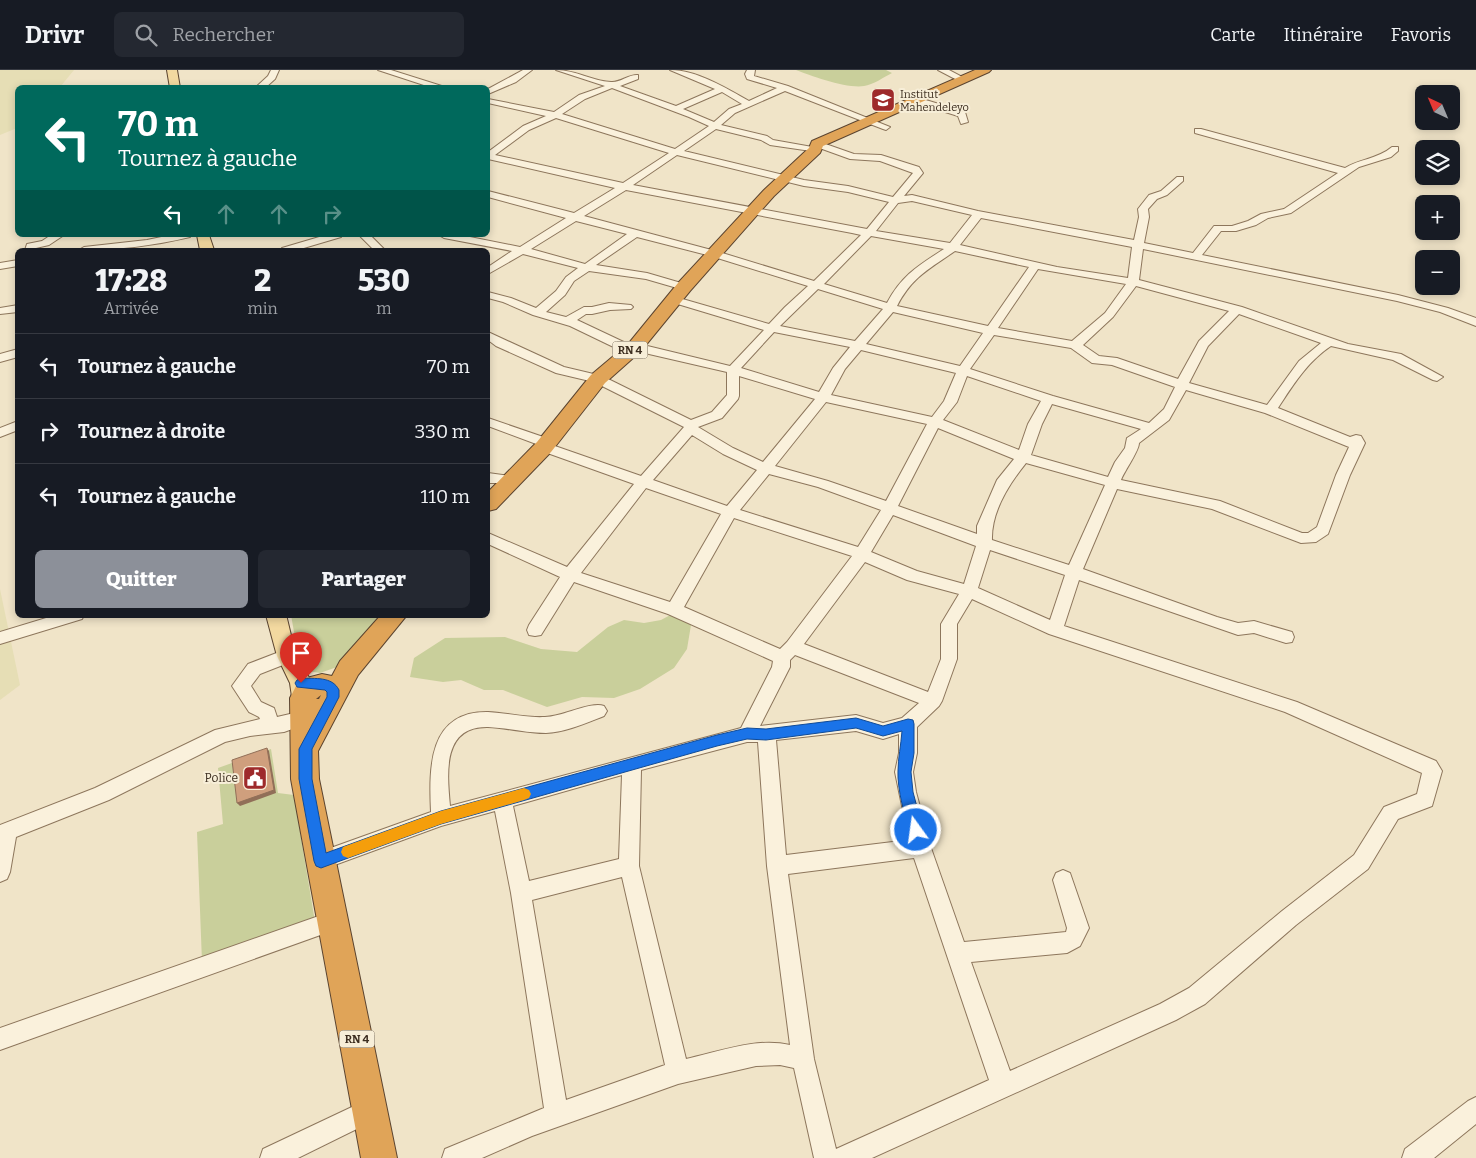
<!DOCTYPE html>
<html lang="fr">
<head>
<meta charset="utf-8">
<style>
  body { margin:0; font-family:Bitter,serif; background:#242831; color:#f1f3f6; height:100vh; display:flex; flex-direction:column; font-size:19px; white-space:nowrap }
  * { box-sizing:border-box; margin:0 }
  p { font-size:16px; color:#9ea1a6 }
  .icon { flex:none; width:28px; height:28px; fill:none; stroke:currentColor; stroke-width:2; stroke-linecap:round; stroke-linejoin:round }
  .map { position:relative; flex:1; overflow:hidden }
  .drawer { position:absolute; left:15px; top:178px; width:475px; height:370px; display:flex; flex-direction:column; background:#171b24; border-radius:8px; box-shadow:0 2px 8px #0003 }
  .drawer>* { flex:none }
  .top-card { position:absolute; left:15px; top:15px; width:475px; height:152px; border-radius:8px; box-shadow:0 2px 8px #0003; background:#00695c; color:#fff; overflow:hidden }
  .needle { width:32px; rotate:316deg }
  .buttons { position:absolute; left:1415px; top:15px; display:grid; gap:10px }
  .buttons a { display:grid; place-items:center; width:45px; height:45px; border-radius:8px; background:#171b24; box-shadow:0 2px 8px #0003; font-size:25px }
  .pin { position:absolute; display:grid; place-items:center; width:42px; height:42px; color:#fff; margin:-51px -21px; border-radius:50% 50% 50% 0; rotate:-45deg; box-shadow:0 0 5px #0007 }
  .pin .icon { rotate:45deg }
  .me { position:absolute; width:55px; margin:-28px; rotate:346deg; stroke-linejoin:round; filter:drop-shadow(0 0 4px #0008) }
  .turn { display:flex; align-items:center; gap:18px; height:105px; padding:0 20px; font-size:22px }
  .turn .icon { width:65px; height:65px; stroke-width:2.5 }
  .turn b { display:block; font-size:35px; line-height:42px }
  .lanes { display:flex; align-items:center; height:48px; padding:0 20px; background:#0003; justify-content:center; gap:25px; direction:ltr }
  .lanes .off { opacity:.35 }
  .eta { display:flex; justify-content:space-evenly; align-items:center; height:85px; text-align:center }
  .eta b { font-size:30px; font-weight:800; line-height:35px }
  .action { display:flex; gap:10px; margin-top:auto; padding:10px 20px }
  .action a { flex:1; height:58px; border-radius:8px; background:#8c9099; color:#fff; font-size:20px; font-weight:800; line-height:58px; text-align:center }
  .action a+a { background:#242831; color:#f1f3f6 }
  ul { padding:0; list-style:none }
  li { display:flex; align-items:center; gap:15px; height:65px; padding:0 20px; border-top:1px solid #363941 }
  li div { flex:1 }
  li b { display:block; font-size:19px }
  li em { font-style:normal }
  header { display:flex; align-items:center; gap:30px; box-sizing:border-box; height:70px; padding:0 25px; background:#171b24; border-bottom:1px solid #363941 }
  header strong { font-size:24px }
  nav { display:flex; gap:28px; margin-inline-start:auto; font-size:18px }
  .search { width:350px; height:45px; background:#242831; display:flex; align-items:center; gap:12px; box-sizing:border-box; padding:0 18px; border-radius:8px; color:#9ea1a6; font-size:19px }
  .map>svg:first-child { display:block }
</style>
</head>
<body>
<header>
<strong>Drivr</strong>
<div class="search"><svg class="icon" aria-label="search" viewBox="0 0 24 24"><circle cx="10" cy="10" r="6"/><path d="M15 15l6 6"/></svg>Rechercher</div>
<nav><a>Carte</a><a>Itinéraire</a><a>Favoris</a></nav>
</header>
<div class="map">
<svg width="1476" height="1088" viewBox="0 0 1476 1088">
  <rect width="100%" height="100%" fill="#f0e4c8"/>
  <path fill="#e6deb5" d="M0,0H74L60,17L18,18L17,58L0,65Z
    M0,519L20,615L0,630Z"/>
  <path fill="#c9cf9b" d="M796,0H886L892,3C884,7 873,15 864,16C848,19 811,6 796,0Z
    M674,543L691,555L687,579L674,598L640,619L614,628L582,627L547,637L503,620H484L461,610L443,612L410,607L414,588L445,568L505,567L541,579L577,582L608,557L624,550L644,553L661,550Z
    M291,545H385L337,597L320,603L307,601L299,590Z
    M271,679L278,723L294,725L315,852L202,892L197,762L223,754L218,698Z"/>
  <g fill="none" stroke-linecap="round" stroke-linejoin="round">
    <defs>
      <path id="minor" d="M271,0H279L275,9L265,18H255L268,6Z
        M378,0H391L448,18H433Z
        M523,0H532L516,12L488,24V19Z
        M556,0C576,0 592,11 611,12C620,13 629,4 638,5V9L620,16L676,36L715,19L670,0C697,0 726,18 749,31L777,18L747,9L745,4L747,0H755L754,6L788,16L890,57L886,60L883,59L785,21L735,43L721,55L767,66L773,70L818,78V82L770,75L761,70L716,59L684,81L804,110L848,116L893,127L913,103L880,91L850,89L814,76V72L817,71L854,84L881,85L919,97L923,103L904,126L912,125L978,141L1134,170L1139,147L1138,139L1149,125L1161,121L1177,107H1183V111L1167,125L1157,129L1148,139L1149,147L1144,173L1193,183L1214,156H1232L1248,151L1261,144L1284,139L1338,103L1195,63V59H1201L1345,98C1359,89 1378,89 1392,77H1398V81L1391,87L1359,97L1291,143L1268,148L1256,155L1236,161H1221L1202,185L1398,225L1448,238L1476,248V256L1440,242L1397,231L1143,179L1139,210L1242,237L1348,274L1401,284L1443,307L1437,311L1433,310L1393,290L1331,276C1307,292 1293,315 1278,338L1350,367L1356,365L1361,366L1365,373L1350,405L1328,464L1316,472L1301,473L1212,439L1117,419L1083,499L1217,547L1238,553L1254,551L1292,562L1294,567L1292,572L1286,573L1254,563L1238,565L1079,510L1064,556L1297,632L1436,691L1442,701L1432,736L1398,749L1368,799L1296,855L1205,934L1176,950L872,1088H814L794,998L780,995L756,996L678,1014L532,1066L482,1088H442L445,1079L544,1038L511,823L495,741L441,756L321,800L314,798L311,791L314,784L431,742C429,698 428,641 488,642C507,643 526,648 545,647C562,647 591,631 604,636L607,641L604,646C586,653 566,662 546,663C526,663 508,658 488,657C442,656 447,703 450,736L741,658L772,597L773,591L668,544L574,512L541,565L535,566L529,565L527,560L529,555L560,507L488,474V463L567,497L634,414L539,380L537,377L539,375L488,356V348L552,370L554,373L552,375L641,406L684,357L594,312L556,303L496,276L488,270V262L564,297L602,306L691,350L712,342L727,325V302L636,281L630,284L626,283L570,256L533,245L503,232L488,228V222L511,228L536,238L556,221L566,207L578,198L523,184L488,204V197L512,181L444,168L439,165H460L520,177L566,148L488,127V121L574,143L615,118L488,89V82L523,56L546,46L488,33V29L554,42L579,25L605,16ZM612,18L689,47L709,56L675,79L562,44L585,29ZM722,22L742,34L729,39L714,52L683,39ZM556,48L669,83L623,113L495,85L529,60ZM677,85L804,116L848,122L889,132L867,159L633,115ZM626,120L852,163L861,165L814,211L719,182L584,146ZM912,131L972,145L950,173L876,161L898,133ZM981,148L1132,177L1128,208L1057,197L960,175ZM576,151L627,164L585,194L531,179ZM871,166L944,179C918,196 902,205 887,233L824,214ZM637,167L711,186L808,216L785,237L769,254L679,228H671L669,230L671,232L764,260L730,296L635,273L630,275L577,250L586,244H592L610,240L631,239L633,237L631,235L609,233L592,237H584L566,247L546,242L565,225L574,211L589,201L646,209L684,220L688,219L690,217L688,215L647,203L596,195ZM955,181L1029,197L988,256L897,236C912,207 929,199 955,181ZM1038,199L1126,214L1105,243L1072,271L998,258ZM1136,216L1229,241L1199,271L1178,309L1117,288L1099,286L1083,275L1113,247ZM818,219L883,239L855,271L780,256ZM893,242L983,263L960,296L866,274ZM1239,244L1321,273L1299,291L1267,335L1189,313L1208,276ZM774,262L850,277L833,298L819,322L741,298ZM994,265L1071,278L1092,293L1112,295L1175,317L1164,339L1149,353L1053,326L970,299ZM861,280L956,303L944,331L932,347L831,325L845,299ZM739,306L815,329L763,392L733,378L698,357L722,348L738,329L739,326ZM967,306L1041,331L1028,354L1019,380L943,350L957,332ZM1186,320L1265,343L1349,377L1336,405L1317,457L1308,463H1302L1220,431L1121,410C1125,400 1139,381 1139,373L1169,350ZM826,332L927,354L886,431L828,411L775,396ZM1052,334L1141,359L1127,368L1125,378L1115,392L1108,407L1031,385L1042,354ZM938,358L1014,389L997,410L977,456V464L898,436ZM692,365L723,384L757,400L727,436L653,410ZM1026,393L1105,415L1069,495L992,470C991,442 1009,414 1026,393ZM769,404L818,417L881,440L858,477L740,440ZM646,418L721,444L670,532L581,503ZM893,445L976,476L964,514L917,501L871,482ZM734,448L852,486L787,572L780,579L684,537ZM990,480L1065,505L1050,550L978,518ZM865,492L907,510L959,524L941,554V589L928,622L804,574ZM972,529L1049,564L1285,642L1422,703L1417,724L1384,737L1354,785L1282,841L1189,918L1160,934L1010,1001L971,892L1067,883L1080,876L1089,858L1070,803L1063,800L1056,803L1053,810L1067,858L1066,862L964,872L931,778L916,722L913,702L917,683V657L939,636L942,631L957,589V554ZM795,585L919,633L902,648L883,653L856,645L760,656L790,597V590ZM856,661L883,669L899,664V683L895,702L909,770L786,785L776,670ZM747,672H758L767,796L790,975C756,967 719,982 686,989L639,796L641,700ZM622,705L619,789L529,811L513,736ZM914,788L989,1010L836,1079L814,989L788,804ZM622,807L665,995L566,1030L532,830Z
        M938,0H949L966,9L959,11Z
        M916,27L965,42L968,52L961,54L958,46L913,32L912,30Z
        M51,165H64L49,175L36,178L35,180H25L27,174L42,171Z
        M171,165H191L190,167C153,176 117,180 79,180L84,177L147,170Z
        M326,165H342L341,167L297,180H281L282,178Z
        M359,165H370L385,180H374Z
        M18,190V196L0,199V193Z
        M18,235V242L0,244V238Z
        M18,279V287L0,292V284Z
        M18,351V360L0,367V358Z
        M488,403L518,407L520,410L518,413H488Z
        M56,545H84L82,549L0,574V562Z
        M287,579L293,581L295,586L293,591L260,604L251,616L261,632L274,638L277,647L303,641L309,643L312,648L309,653L284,662L250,666L225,672L109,730L16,767L10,802L7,809L0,812V755L95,718L215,660L260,649L259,647L249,642L232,616L248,594Z
        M333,841L340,844L343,851L340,858L0,980V958Z
        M1476,1027V1054L1434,1088H1402L1405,1079L1468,1031Z
        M371,1028L379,1032L383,1040L379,1048L298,1088H260L263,1079Z"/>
      <path id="major" d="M167,0H177L180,18H170Z
        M197,165H209L214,180H200Z
        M266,545H286C290,559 292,574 298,587C304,601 319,617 311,633L303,636L295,633L292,627L290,613L277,586Z"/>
      <path id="highway" d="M975,0H991L989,2L823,76L820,83L774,126L690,221L641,281L605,313L551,382L496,439L488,441V422L537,372L591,305L629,273L678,213L764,120L809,78L812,71Z
        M381,545H407L358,605L318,681L319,709L397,1088H361L291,709L290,628L296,616L303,609L322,604L332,606L340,591ZM321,625L319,629H316Z"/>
    </defs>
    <use href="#minor" stroke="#8d765c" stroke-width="2"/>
    <use href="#major" stroke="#5b4430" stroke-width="2"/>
    <use href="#highway" stroke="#5b4430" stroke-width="2"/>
    <use href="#minor" fill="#faf1dc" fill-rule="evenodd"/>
    <use href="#major" fill="#f3d9a0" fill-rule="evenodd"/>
    <use href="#highway" fill="#e0a458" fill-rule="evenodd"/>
  </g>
  <path fill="#916f58" d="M267,678L269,681L276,723L240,736L237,733Z"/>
  <path fill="#cf9f7d" stroke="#916f58" d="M267,678L274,720L237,733L232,690Z"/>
  <path fill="#1a73e8" stroke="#114b97" d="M301,608C315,609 332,606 339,620V627L312,679V709L326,783L441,741L717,665L747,658L766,659L856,648L883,656L908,649L913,650L914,654V683L911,702L913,722L923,760L921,764L916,766L911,764C905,749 897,718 898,701C898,688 901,675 902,661L883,666L856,658L766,670L747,669L717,676L441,754L321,798L316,796L314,791L299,709V679L327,627V622L325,620L297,617L295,613L297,610Z"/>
  <path fill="#f59e0b" d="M524,718L529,720L531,724L529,728L524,730L441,754L348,788L343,786L341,782L343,777L441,741Z"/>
  <defs>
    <symbol id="school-square" viewBox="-11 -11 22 22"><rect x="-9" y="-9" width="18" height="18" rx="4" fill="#9e2a2b" stroke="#f7eed8"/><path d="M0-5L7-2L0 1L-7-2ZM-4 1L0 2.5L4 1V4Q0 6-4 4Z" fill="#fff"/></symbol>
    <symbol id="civic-square" viewBox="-11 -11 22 22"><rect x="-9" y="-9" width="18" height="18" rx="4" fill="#9e2a2b" stroke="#f7eed8"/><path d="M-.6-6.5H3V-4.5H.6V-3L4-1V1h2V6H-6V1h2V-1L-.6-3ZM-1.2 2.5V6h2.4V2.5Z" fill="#fff"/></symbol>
  </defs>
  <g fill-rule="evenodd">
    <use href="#school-square" x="869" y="16" width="28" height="28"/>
    <use href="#civic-square" x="241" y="694" width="28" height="28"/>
  </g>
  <g text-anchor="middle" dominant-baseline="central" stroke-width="4" stroke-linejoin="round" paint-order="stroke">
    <g font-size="11" fill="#3d2e20" stroke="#f7eed8" text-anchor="start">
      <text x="900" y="24">Institut<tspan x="900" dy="13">Mahendeleyo</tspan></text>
    </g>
    <g fill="#f7eed8" stroke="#756857" stroke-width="1">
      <rect x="612.5" y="271.5" width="35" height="17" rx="4"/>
      <rect x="339.5" y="960.5" width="35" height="17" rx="4"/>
    </g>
    <g font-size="11" font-weight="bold" fill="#3d2e20">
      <text x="630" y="280">RN 4</text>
      <text x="357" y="969">RN 4</text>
    </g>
    <g font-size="12" fill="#3d2e20" stroke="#f7eed8" text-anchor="end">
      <text x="238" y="708">Police</text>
    </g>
  </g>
</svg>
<div class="buttons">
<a><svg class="needle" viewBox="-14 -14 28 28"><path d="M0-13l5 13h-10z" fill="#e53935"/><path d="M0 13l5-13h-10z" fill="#9ea1a6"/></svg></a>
<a><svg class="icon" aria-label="layers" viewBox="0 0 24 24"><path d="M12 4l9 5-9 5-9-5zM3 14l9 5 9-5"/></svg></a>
<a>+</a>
<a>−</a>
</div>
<div class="pin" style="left:301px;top:613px;background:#d93025"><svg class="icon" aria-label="arrive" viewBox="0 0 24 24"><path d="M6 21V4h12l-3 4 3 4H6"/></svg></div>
<svg class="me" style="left:916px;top:760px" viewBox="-20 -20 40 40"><circle r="17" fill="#1a73e8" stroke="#fff" stroke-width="3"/><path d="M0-11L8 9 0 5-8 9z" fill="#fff"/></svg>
<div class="top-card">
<div class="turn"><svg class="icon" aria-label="left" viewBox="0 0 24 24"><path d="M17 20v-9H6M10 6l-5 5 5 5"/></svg><div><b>70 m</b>Tournez à gauche</div></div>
<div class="lanes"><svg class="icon" aria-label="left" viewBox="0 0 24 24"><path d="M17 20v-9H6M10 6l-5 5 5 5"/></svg><svg class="icon off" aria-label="ahead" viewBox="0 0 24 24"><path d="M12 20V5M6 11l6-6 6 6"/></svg><svg class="icon off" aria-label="ahead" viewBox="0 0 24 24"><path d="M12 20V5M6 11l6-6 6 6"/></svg><svg class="icon off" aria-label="right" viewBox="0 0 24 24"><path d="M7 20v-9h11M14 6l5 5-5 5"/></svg></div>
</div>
<section class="drawer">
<div class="eta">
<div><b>17:28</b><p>Arrivée</p></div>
<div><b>2</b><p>min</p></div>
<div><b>530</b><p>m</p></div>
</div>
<ul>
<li><svg class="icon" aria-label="left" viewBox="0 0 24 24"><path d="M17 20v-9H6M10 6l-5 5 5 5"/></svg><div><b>Tournez à gauche</b></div><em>70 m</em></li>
<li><svg class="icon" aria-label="right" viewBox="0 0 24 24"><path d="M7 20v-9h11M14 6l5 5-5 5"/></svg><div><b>Tournez à droite</b></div><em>330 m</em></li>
<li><svg class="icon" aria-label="left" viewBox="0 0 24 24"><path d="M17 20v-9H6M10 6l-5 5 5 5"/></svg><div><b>Tournez à gauche</b></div><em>110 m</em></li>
</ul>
<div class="action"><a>Quitter</a><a>Partager</a></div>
</section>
</div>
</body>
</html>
